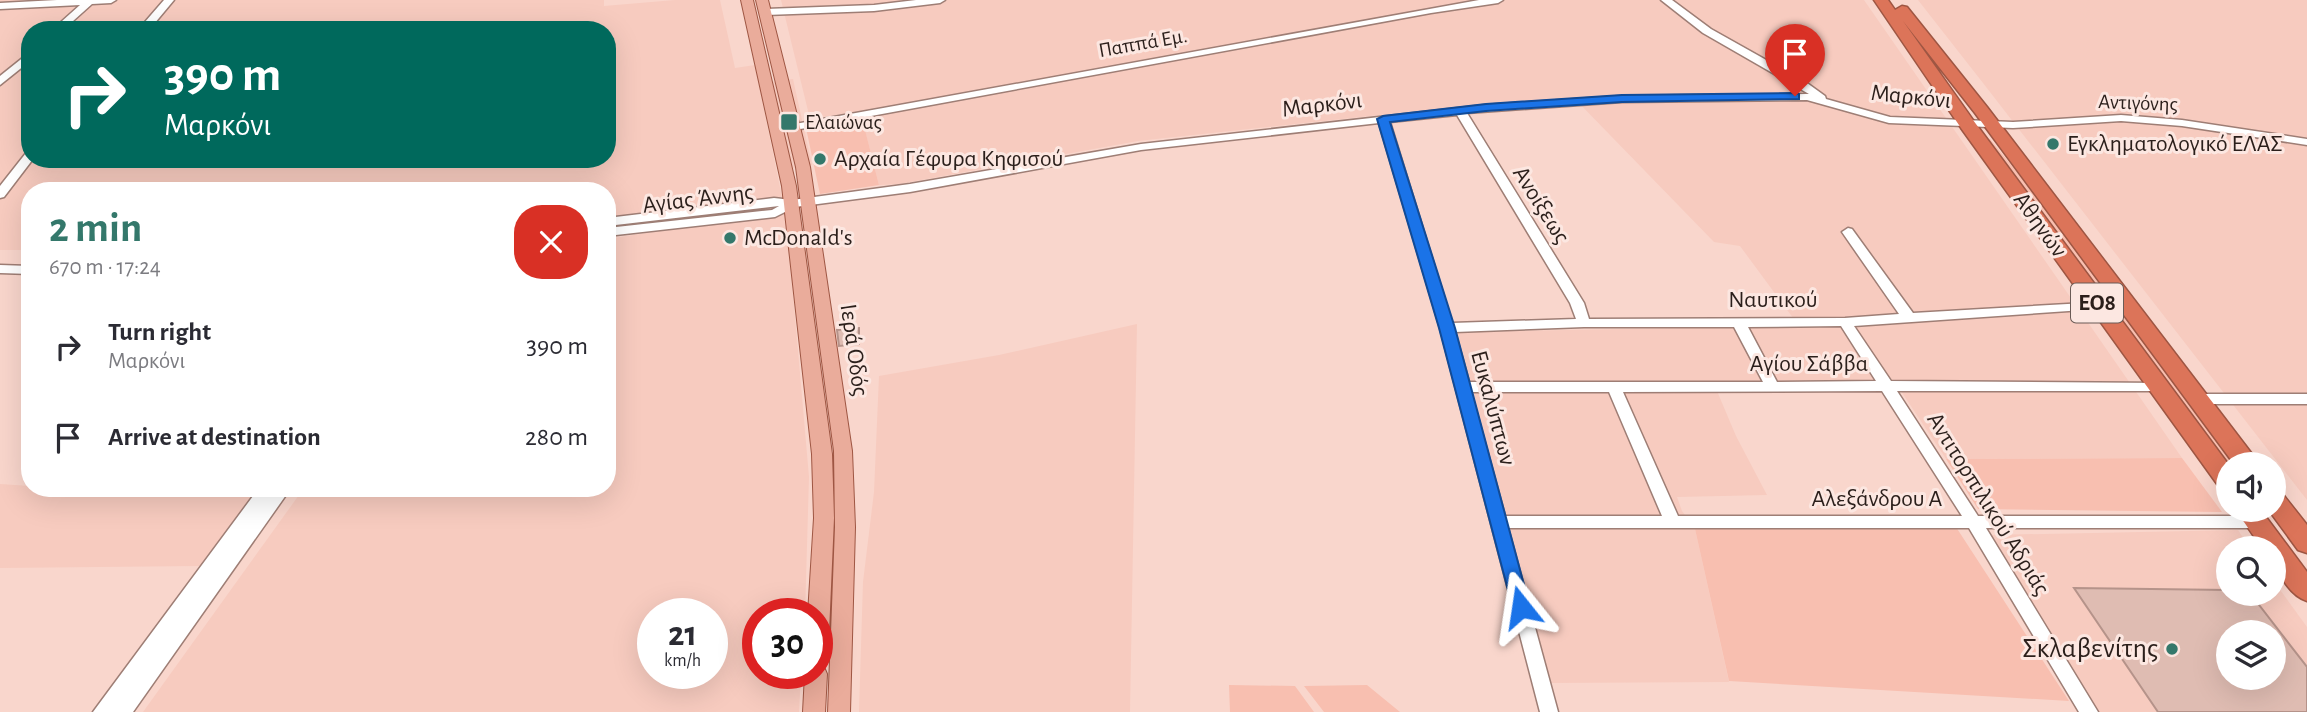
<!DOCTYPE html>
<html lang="en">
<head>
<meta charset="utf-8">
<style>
  body { margin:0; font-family:"Alegreya Sans",sans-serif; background:#f2f2f3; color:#2b2b33; height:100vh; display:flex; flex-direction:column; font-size:26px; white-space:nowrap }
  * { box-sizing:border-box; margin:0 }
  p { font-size:23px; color:#7c7c81 }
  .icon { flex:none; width:38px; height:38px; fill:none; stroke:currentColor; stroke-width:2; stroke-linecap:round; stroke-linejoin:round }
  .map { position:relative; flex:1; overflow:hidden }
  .panel { position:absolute; left:21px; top:182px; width:595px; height:315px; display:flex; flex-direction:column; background:#fff; border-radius:28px; box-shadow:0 7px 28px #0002 }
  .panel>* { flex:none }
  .top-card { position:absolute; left:21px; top:21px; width:595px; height:147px; border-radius:28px; box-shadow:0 7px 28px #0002; background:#00695c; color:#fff; overflow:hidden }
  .controls { position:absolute; left:2216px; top:452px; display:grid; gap:14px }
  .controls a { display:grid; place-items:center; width:70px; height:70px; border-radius:50%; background:#fff; box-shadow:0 7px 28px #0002; font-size:35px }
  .speed { position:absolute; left:637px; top:598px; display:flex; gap:14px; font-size:35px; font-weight:700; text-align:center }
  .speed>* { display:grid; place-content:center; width:91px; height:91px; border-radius:50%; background:#fff; box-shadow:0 7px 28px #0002; line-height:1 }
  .speed small { font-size:18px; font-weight:400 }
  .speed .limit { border:10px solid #d22; background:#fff; color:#111 }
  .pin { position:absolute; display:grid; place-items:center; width:60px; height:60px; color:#fff; margin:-72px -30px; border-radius:50% 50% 50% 0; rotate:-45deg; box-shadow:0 0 7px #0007 }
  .pin .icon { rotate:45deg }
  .me { position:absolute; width:77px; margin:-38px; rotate:345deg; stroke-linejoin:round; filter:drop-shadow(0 0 5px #0008) }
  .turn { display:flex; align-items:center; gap:24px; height:147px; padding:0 28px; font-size:32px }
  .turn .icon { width:91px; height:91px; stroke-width:2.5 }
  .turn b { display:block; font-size:49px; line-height:60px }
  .round { display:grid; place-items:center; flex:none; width:74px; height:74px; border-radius:28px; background:#f2f2f3 }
  .overview { display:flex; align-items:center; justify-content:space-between; height:119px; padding:0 28px }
  h1 { font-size:42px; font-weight:700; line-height:52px; color:#34786b }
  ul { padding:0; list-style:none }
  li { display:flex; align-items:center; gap:21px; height:91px; padding:0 28px }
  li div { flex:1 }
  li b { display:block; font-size:26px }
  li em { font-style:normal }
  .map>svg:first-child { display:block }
</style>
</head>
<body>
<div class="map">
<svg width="2307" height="712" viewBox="0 0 2307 712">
  <rect width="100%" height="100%" fill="#f9d6cc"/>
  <path fill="#f7cbbf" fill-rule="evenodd" d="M0,0H604V6L675,0H720L735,68L755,65L782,197L607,219V191H30V250H0ZM30,30H607V159H30Z
    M781,0H1864L2182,458L1946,459L1901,391L1874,388L1717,391L1736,436L1767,495L1677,497L1682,511L1695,529L1729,682L1549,683L1453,332L1799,326L1740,246L1714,242L1575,99L1454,107L1138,141L899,184L879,185L860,111L810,119Z
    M1918,0H2307V500L1983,83Z
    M793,79L812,165L785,170L769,82Z
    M786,212L809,477L805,614H758V674H801L799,712H143L304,488H607V239ZM653,614H712V674H653Z
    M1137,324L1130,712H859L863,582L874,492L879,376L999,355Z
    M0,484L30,486V488L257,495L204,564L199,566L0,568Z
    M2238,530L2250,548H2228V593H2273V580L2307,627V712H2096L1989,535ZM2228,632H2273V677H2228Z"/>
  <path fill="#f8bfb0" d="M862,118L879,185L820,194L806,128Z
    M1987,139H1990L2069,237L2238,464H2228Z
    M2182,458L2222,512L1978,509L1946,459Z
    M1956,527L2069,701L1729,681L1695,529Z
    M1229,685L1295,686L1314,712H1230Z
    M1367,685L1400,712H1324L1304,686Z"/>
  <path fill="#dfbcb2" stroke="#b5938a" stroke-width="2" fill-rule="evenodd" d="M859,328V344L839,346L837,330Z
    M2074,588L2228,590V593H2239L2245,601H2256L2307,667V712H2158ZM2228,632H2273V677H2228Z"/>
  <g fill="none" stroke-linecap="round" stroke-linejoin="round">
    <defs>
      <path id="minor" d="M57,0H116L111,3L92,4L63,30H52L80,5L0,9V3Z
        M164,0H174L149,30H138Z
        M916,0H945L940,3L874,11L766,15L761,12L766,9L874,5Z
        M1479,0H1503L1498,3L1431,13L795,130L789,127L795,124Z
        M1661,0H1672L1711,29L1807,83L1825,96L1826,99L1890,117L2013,122L2121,115L2182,120L2307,139V145L2182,126L2121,121L2013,128L1889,123L1807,100L1622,102L1467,113L1584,303L1589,319L1845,318L1899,314L1842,232L1848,228L1852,229L1913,313L2103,302L2105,305L2098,309L1854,326L1891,381L2163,383L2165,386L2158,391H1897L1978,516H2257L2263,518L2265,522L2263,526L2257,528H1986L2098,712H2079L1969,528H1508L1558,712H1540L1440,328L1379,123L1141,150L910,192L795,207L775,217L607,236V228L772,210L779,206L607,226V218L774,198L792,200L910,184L1141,144L1485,105L1622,96L1809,94L1703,33ZM1457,115L1570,303L1576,319L1452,323L1390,122ZM1841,326L1876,381L1777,382L1748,327ZM1584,327H1734L1763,382H1469L1455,332ZM1882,391L1962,516H1678L1623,392ZM1471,392H1609L1662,516H1505Z
        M30,52V61L0,85V76Z
        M30,152V159H33L4,197L0,198V186L26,153Z
        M0,265L30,266V274L0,273Z
        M2198,394H2307V404H2198L2191,399Z
        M259,488H291L133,712H93Z"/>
      <path id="major" d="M741,0H753L796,186L832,454L834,518L828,655L825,662L817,664V614H808L814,518L812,454L782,186Z
        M756,0H768L810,167L852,451L855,527L850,712H828L835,527L834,451L796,167Z
        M817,665L824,667L827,674L825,712H803L805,674H817Z"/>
      <path id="highway" d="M1874,0H1888L1895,10L1902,6L1907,7L1987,107L2255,458L2258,464H2234L1975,113L1903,21L1973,120L2228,464V491L2220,488L1961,128Z
        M2273,489L2281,492L2307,525V553L2298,550L2268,509H2273Z
        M2235,509H2260L2307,572V601C2288,595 2273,567 2273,548H2262Z"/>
    </defs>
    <use href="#minor" stroke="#9e7e75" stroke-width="3"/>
    <use href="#major" stroke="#9e5643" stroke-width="2"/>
    <use href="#highway" stroke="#9e5643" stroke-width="3"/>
    <use href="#minor" fill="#fff" fill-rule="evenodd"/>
    <use href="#major" fill="#eaac9b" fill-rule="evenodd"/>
    <use href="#highway" fill="#dc7459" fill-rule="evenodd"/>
  </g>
  <path fill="#1a73e8" stroke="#114b97" stroke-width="2" d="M1795,93L1799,94V99L1622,102L1486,111L1390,122L1455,328L1530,607L1528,613L1521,615L1514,613L1439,328L1377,119L1383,116L1486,104L1622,95Z"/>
  <g fill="#34786b" stroke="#fce7e1" stroke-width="2.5">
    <rect x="780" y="113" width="18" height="18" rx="3.5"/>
    <circle cx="2053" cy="144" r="7"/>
    <circle cx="820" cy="159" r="7"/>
    <circle cx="730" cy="238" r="7"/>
    <circle cx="2172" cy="649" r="7"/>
  </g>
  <g text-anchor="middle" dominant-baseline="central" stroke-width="6" stroke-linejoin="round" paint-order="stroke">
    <g font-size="21" fill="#2b1f1b" stroke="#fce7e1">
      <text transform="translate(1143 43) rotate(-10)">Παππά Εμ.</text>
      <text transform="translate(2138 103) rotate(2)">Αντιγόνης</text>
    </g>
    <g font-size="21" fill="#2b1f1b" stroke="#fce7e1" text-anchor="start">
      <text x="805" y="122">Ελαιώνας</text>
    </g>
    <rect fill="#fce7e1" stroke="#6a5b56" stroke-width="2" x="2071" y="283.5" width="52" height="39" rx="5"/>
    <g font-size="23" font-weight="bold" fill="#2b1f1b">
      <text x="2097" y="303">ΕΟ8</text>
    </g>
    <g font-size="24" fill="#2b1f1b" stroke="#fce7e1">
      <text transform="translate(1911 97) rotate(6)">Μαρκόνι</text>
      <text transform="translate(1322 105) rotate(-7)">Μαρκόνι</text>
      <text transform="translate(698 199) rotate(-7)">Αγίας Άννης</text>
      <text transform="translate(1541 205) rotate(58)">Ανοίξεως</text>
      <text transform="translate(2040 225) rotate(54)">Αθηνών</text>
      <text x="1773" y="300">Ναυτικού</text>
      <text transform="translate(854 350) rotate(82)">Ιερά Οδός</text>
      <text x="1809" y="364">Αγίου Σάββα</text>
      <text transform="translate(1493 408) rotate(75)">Ευκαλύπτων</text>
      <text x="1877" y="499">Αλεξάνδρου Α</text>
      <text transform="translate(1988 504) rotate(58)">Αντιτορπιλικού Αδριάς</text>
    </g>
    <g font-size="24" fill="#2b1f1b" stroke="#fce7e1" text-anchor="start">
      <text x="2067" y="144">Εγκληματολογικό ΕΛΑΣ</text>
      <text x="834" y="159">Αρχαία Γέφυρα Κηφισού</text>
      <text x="744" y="238">McDonald's</text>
    </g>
    <g font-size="28" fill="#2b1f1b" stroke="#fce7e1" text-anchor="end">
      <text x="2158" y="649">Σκλαβενίτης</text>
    </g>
  </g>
</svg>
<div class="controls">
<a><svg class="icon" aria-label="sound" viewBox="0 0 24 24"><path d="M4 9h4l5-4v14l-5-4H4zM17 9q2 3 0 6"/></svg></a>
<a><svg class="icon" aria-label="search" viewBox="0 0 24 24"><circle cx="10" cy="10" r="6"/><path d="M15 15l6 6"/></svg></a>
<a><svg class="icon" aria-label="layers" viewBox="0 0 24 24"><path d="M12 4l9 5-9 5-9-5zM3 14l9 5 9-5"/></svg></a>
</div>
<div class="speed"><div>21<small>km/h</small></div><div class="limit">30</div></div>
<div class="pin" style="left:1795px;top:96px;background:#d93025"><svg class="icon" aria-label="arrive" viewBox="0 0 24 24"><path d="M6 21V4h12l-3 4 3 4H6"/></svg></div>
<svg class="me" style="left:1521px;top:607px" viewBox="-20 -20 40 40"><path d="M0-17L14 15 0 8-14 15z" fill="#1a73e8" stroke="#fff" stroke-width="4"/></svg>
<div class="top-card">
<div class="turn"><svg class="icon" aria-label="right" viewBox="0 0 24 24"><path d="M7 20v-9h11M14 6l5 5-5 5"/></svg><div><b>390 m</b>Μαρκόνι</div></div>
</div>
<section class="panel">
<div class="overview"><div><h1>2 min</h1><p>670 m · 17:24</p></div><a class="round" style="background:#d93025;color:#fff"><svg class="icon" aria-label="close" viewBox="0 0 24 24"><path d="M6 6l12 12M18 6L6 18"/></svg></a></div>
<ul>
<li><svg class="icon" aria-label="right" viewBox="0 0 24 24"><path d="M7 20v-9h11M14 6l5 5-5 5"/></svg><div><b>Turn right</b><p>Μαρκόνι</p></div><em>390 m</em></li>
<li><svg class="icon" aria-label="arrive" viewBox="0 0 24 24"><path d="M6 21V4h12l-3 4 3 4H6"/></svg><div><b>Arrive at destination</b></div><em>280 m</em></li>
</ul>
</section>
</div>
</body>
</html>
